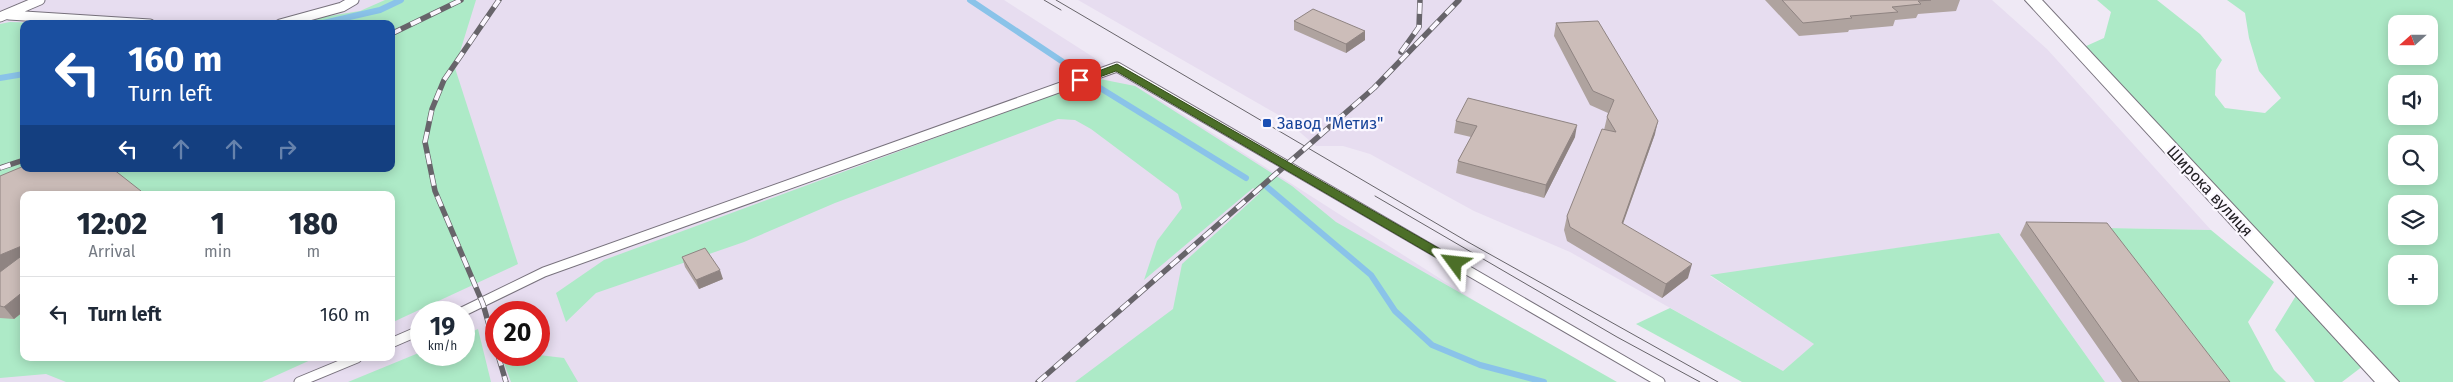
<!DOCTYPE html>
<html lang="en">
<head>
<meta charset="utf-8">
<style>
  body { margin:0; font-family:"Fira Sans",sans-serif; background:#f2f2f3; color:#1f2937; height:100vh; display:flex; flex-direction:column; font-size:19px; white-space:nowrap }
  * { box-sizing:border-box; margin:0 }
  p { font-size:16px; color:#747a83 }
  .icon { flex:none; width:28px; height:28px; fill:none; stroke:currentColor; stroke-width:2; stroke-linecap:round; stroke-linejoin:round }
  .map { position:relative; flex:1; overflow:hidden }
  .panel { position:absolute; left:20px; top:191px; width:375px; height:170px; display:flex; flex-direction:column; background:#fff; border-radius:10px; box-shadow:0 2px 12px #0003 }
  .panel>* { flex:none }
  .hud { position:absolute; left:20px; top:20px; width:375px; height:152px; border-radius:10px; box-shadow:0 2px 12px #0003; background:#1a4fa0; color:#fff; overflow:hidden }
  .needle { width:32px; rotate:249deg }
  .controls { position:absolute; left:2388px; top:15px; display:grid; gap:10px }
  .controls a { display:grid; place-items:center; width:50px; height:50px; border-radius:10px; background:#fff; box-shadow:0 2px 12px #0003; font-size:25px }
  .speed { position:absolute; left:410px; top:301px; display:flex; gap:10px; font-size:25px; font-weight:700; text-align:center }
  .speed>* { display:grid; place-content:center; width:65px; height:65px; border-radius:50%; background:#fff; box-shadow:0 2px 12px #0003; line-height:1 }
  .speed small { font-size:12px; font-weight:400 }
  .speed .limit { border:8px solid #d22; background:#fff; color:#111 }
  .pin { position:absolute; display:grid; place-items:center; width:42px; height:42px; color:#fff; margin:-21px; border-radius:10px; box-shadow:0 2px 8px #0006 }
  .me { position:absolute; width:55px; margin:-28px; rotate:300deg; stroke-linejoin:round; filter:drop-shadow(0 0 4px #0008) }
  .turn { display:flex; align-items:center; gap:18px; height:105px; padding:0 25px; font-size:22px }
  .turn .icon { width:65px; height:65px; stroke-width:2.5 }
  .turn b { display:block; font-size:35px; line-height:42px }
  .lanes { display:flex; align-items:center; height:48px; padding:0 25px; background:#0003; justify-content:center; gap:25px; direction:ltr }
  .lanes .off { opacity:.35 }
  .eta { display:flex; justify-content:space-evenly; align-items:center; height:85px; text-align:center }
  .eta b { font-size:30px; font-weight:800; line-height:35px }
  ul { padding:0; list-style:none }
  li { display:flex; align-items:center; gap:15px; height:75px; padding:0 25px; border-top:1px solid #e0e1e3 }
  li div { flex:1 }
  li b { display:block; font-size:19px }
  li em { font-style:normal }
  .map>svg:first-child { display:block }
</style>
</head>
<body>
<div class="map">
<svg width="2453" height="382" viewBox="0 0 2453 382">
  <rect width="100%" height="100%" fill="#efe9f5"/>
  <path fill="#e7ddf0" fill-rule="evenodd" d="M0,0H1004L1602,382H0ZM24,24H391V169H24ZM24,195H391V358H24ZM421,312H464V355H421ZM496,312H539V355H496Z
    M1078,0H1992L2047,49L2211,230L2108,228L2228,382H2105L1999,233L1710,276L1815,344L1783,371L1570,252L1474,211L1370,154L1343,146H1316L1282,117Z"/>
  <path fill="#adeac7" fill-rule="evenodd" d="M385,0H476L455,68L518,264L391,323V195H24V358H315L262,382H66L46,374L0,378V24L10,22L85,24H24V169H391V24H279L360,11Z
    M2097,0H2157L2200,34L2222,60L2216,70L2215,95L2225,108L2265,113L2281,98L2259,71L2249,38L2245,13L2227,0H2453V382H2398L2084,47L2104,38L2111,12ZM2396,24H2429V56H2396ZM2396,84H2429V116H2396ZM2396,144H2429V176H2396ZM2396,204H2429V236H2396ZM2396,264H2429V296H2396Z
    M1100,79L1135,86L1292,186L1336,222L1617,382H1075L1173,309L1182,264L1260,193L1253,188L1144,280L1157,241L1182,208L1178,194L1091,129L1075,120L1058,119L835,203L744,242L596,293L566,322L556,293L604,260L1082,84Z
    M2107,228L2211,230L2274,282L2248,322L2274,370L2286,382H2228Z
    M1999,233L2105,382H1742L1636,324L1670,308L1783,371L1814,344L1710,275Z
    M2297,294L2363,366L2342,382H2315L2275,330Z
    M478,329L491,382H348L421,352V355H464V335Z
    M501,355H539L564,358L578,382H511Z"/>
  <g fill="none" stroke-linecap="round" stroke-linejoin="round">
    <path stroke="#8ac3e9" stroke-width="6" d="M970,0L1072,68
      M319,24L380,10L401,0
      M0,78L24,74
      M1092,83L1246,178
      M1267,187L1371,275L1395,311L1432,345L1480,365L1544,382"/>
    <defs>
      <path id="service" d="M9,15L150,24
        M0,17L40,0
        M280,24L342,7L354,0
        M462,312L544,272L1117,67L1660,382
        M391,343L421,330
        M299,382L357,358"/>
      <path id="minor" d="M2025,0H2042L2399,382H2375Z"/>
    </defs>
    <use href="#service" stroke="#78727d" stroke-width="11"/>
    <use href="#minor" stroke="#78727d" stroke-width="2"/>
    <use href="#service" stroke="#fff" stroke-width="9"/>
    <use href="#minor" fill="#fff" fill-rule="evenodd"/>
    <path stroke="#67646a" stroke-width="1" d="M1044,0L1061,10
      M1056,0L1468,242L1718,382
      M1375,196L1617,337L1700,382"/>
    <defs>
      <path id="rail" d="M391,34L461,0
        M1401,52L1419,27L1420,0
        M0,168L24,160
        M496,350L483,304L435,191L425,142L432,109L444,80L499,0
        M498,355L506,382
        M1038,382L1374,88L1459,0"/>
    </defs>
    <use href="#rail" stroke="#67646a" stroke-width="5.5"/>
    <use href="#rail" stroke="#fbf7ff" stroke-width="4" stroke-dasharray="11" stroke-linecap="butt"/>
  </g>
  <path fill="#afa39f" d="M1765,0H1960L1956,11L1918,14L1916,18L1895,20L1893,26L1849,30L1848,32L1799,36Z
    M1294,21L1365,31V40L1346,53L1294,30Z
    M1556,23L1655,134L1623,224L1688,278L1662,298L1567,241L1564,230L1567,216L1604,130L1608,113L1590,105L1554,36Z
    M1456,121L1575,137L1544,198L1456,173L1458,161L1471,137L1454,133Z
    M0,176L141,191L143,195H24V311L14,319L0,318Z
    M2026,222L2230,382H2122L2020,235Z
    M682,257L723,279L699,289L685,267Z"/>
  <path fill="#8f8482" d="M1365,31V40L1346,53V44Z
    M1658,121L1655,134L1618,237L1622,223Z
    M1577,125L1575,137L1544,198L1546,185Z
    M334,169H343L335,171Z
    M141,191L143,195H132Z
    M24,245V261L0,272V255Z
    M1692,264L1688,278L1662,298L1666,284Z
    M720,270L723,279L699,289L696,280Z
    M24,291V311L14,319L4,307Z"/>
  <path fill="#ccbdb9" stroke="#8f8482" d="M1782,0H1931L1918,1L1921,4L1892,7L1898,12L1850,16L1852,18L1803,23Z
    M1313,9L1365,31L1346,44L1294,21Z
    M1598,21L1658,121L1622,223L1692,264L1666,284L1570,227L1567,216L1602,129L1616,132L1607,117L1614,100L1593,91L1556,23Z
    M1468,98L1577,125L1546,185L1458,161L1477,126L1456,121Z
    M24,166V169H113L141,191L132,195H24V245L0,255V176Z
    M2026,222L2107,223L2230,382H2139Z
    M705,248L720,270L696,280L682,257Z
    M24,254V291L4,307L0,306V272Z"/>
  <path fill="#4c6f28" stroke="#31481a" d="M1117,64L1459,260L1461,263L1455,267L1451,266L1116,71L1080,84L1075,80Z"/>
  <rect fill="#1a4fb4" stroke="#fbf7ff" stroke-width="2" x="1262" y="118" width="10" height="10" rx="2.5"/>
  <g text-anchor="middle" dominant-baseline="central" stroke-width="4.5" stroke-linejoin="round" paint-order="stroke">
    <g font-size="16" fill="#164399" stroke="#fbf7ff" text-anchor="start">
      <text x="1277" y="123">Завод "Метиз"</text>
    </g>
    <g font-size="16" fill="#222024" stroke="#fbf7ff">
      <text transform="translate(2210 191) rotate(47)">Широка вулиця</text>
    </g>
  </g>
</svg>
<div class="controls">
<a><svg class="needle" viewBox="-14 -14 28 28"><path d="M0-13l5 13h-10z" fill="#e53935"/><path d="M0 13l5-13h-10z" fill="#747a83"/></svg></a>
<a><svg class="icon" aria-label="sound" viewBox="0 0 24 24"><path d="M4 9h4l5-4v14l-5-4H4zM17 9q2 3 0 6"/></svg></a>
<a><svg class="icon" aria-label="search" viewBox="0 0 24 24"><circle cx="10" cy="10" r="6"/><path d="M15 15l6 6"/></svg></a>
<a><svg class="icon" aria-label="layers" viewBox="0 0 24 24"><path d="M12 4l9 5-9 5-9-5zM3 14l9 5 9-5"/></svg></a>
<a>+</a>
</div>
<div class="speed"><div>19<small>km/h</small></div><div class="limit">20</div></div>
<div class="pin" style="left:1080px;top:80px;background:#d93025"><svg class="icon" aria-label="arrive" viewBox="0 0 24 24"><path d="M6 21V4h12l-3 4 3 4H6"/></svg></div>
<svg class="me" style="left:1455px;top:263px" viewBox="-20 -20 40 40"><path d="M0-17L14 15 0 8-14 15z" fill="#4c6f28" stroke="#fff" stroke-width="4"/></svg>
<div class="hud">
<div class="turn"><svg class="icon" aria-label="left" viewBox="0 0 24 24"><path d="M17 20v-9H6M10 6l-5 5 5 5"/></svg><div><b>160 m</b>Turn left</div></div>
<div class="lanes"><svg class="icon" aria-label="left" viewBox="0 0 24 24"><path d="M17 20v-9H6M10 6l-5 5 5 5"/></svg><svg class="icon off" aria-label="ahead" viewBox="0 0 24 24"><path d="M12 20V5M6 11l6-6 6 6"/></svg><svg class="icon off" aria-label="ahead" viewBox="0 0 24 24"><path d="M12 20V5M6 11l6-6 6 6"/></svg><svg class="icon off" aria-label="right" viewBox="0 0 24 24"><path d="M7 20v-9h11M14 6l5 5-5 5"/></svg></div>
</div>
<section class="panel">
<div class="eta">
<div><b>12:02</b><p>Arrival</p></div>
<div><b>1</b><p>min</p></div>
<div><b>180</b><p>m</p></div>
</div>
<ul>
<li><svg class="icon" aria-label="left" viewBox="0 0 24 24"><path d="M17 20v-9H6M10 6l-5 5 5 5"/></svg><div><b>Turn left</b></div><em>160 m</em></li>
</ul>
</section>
</div>
</body>
</html>
